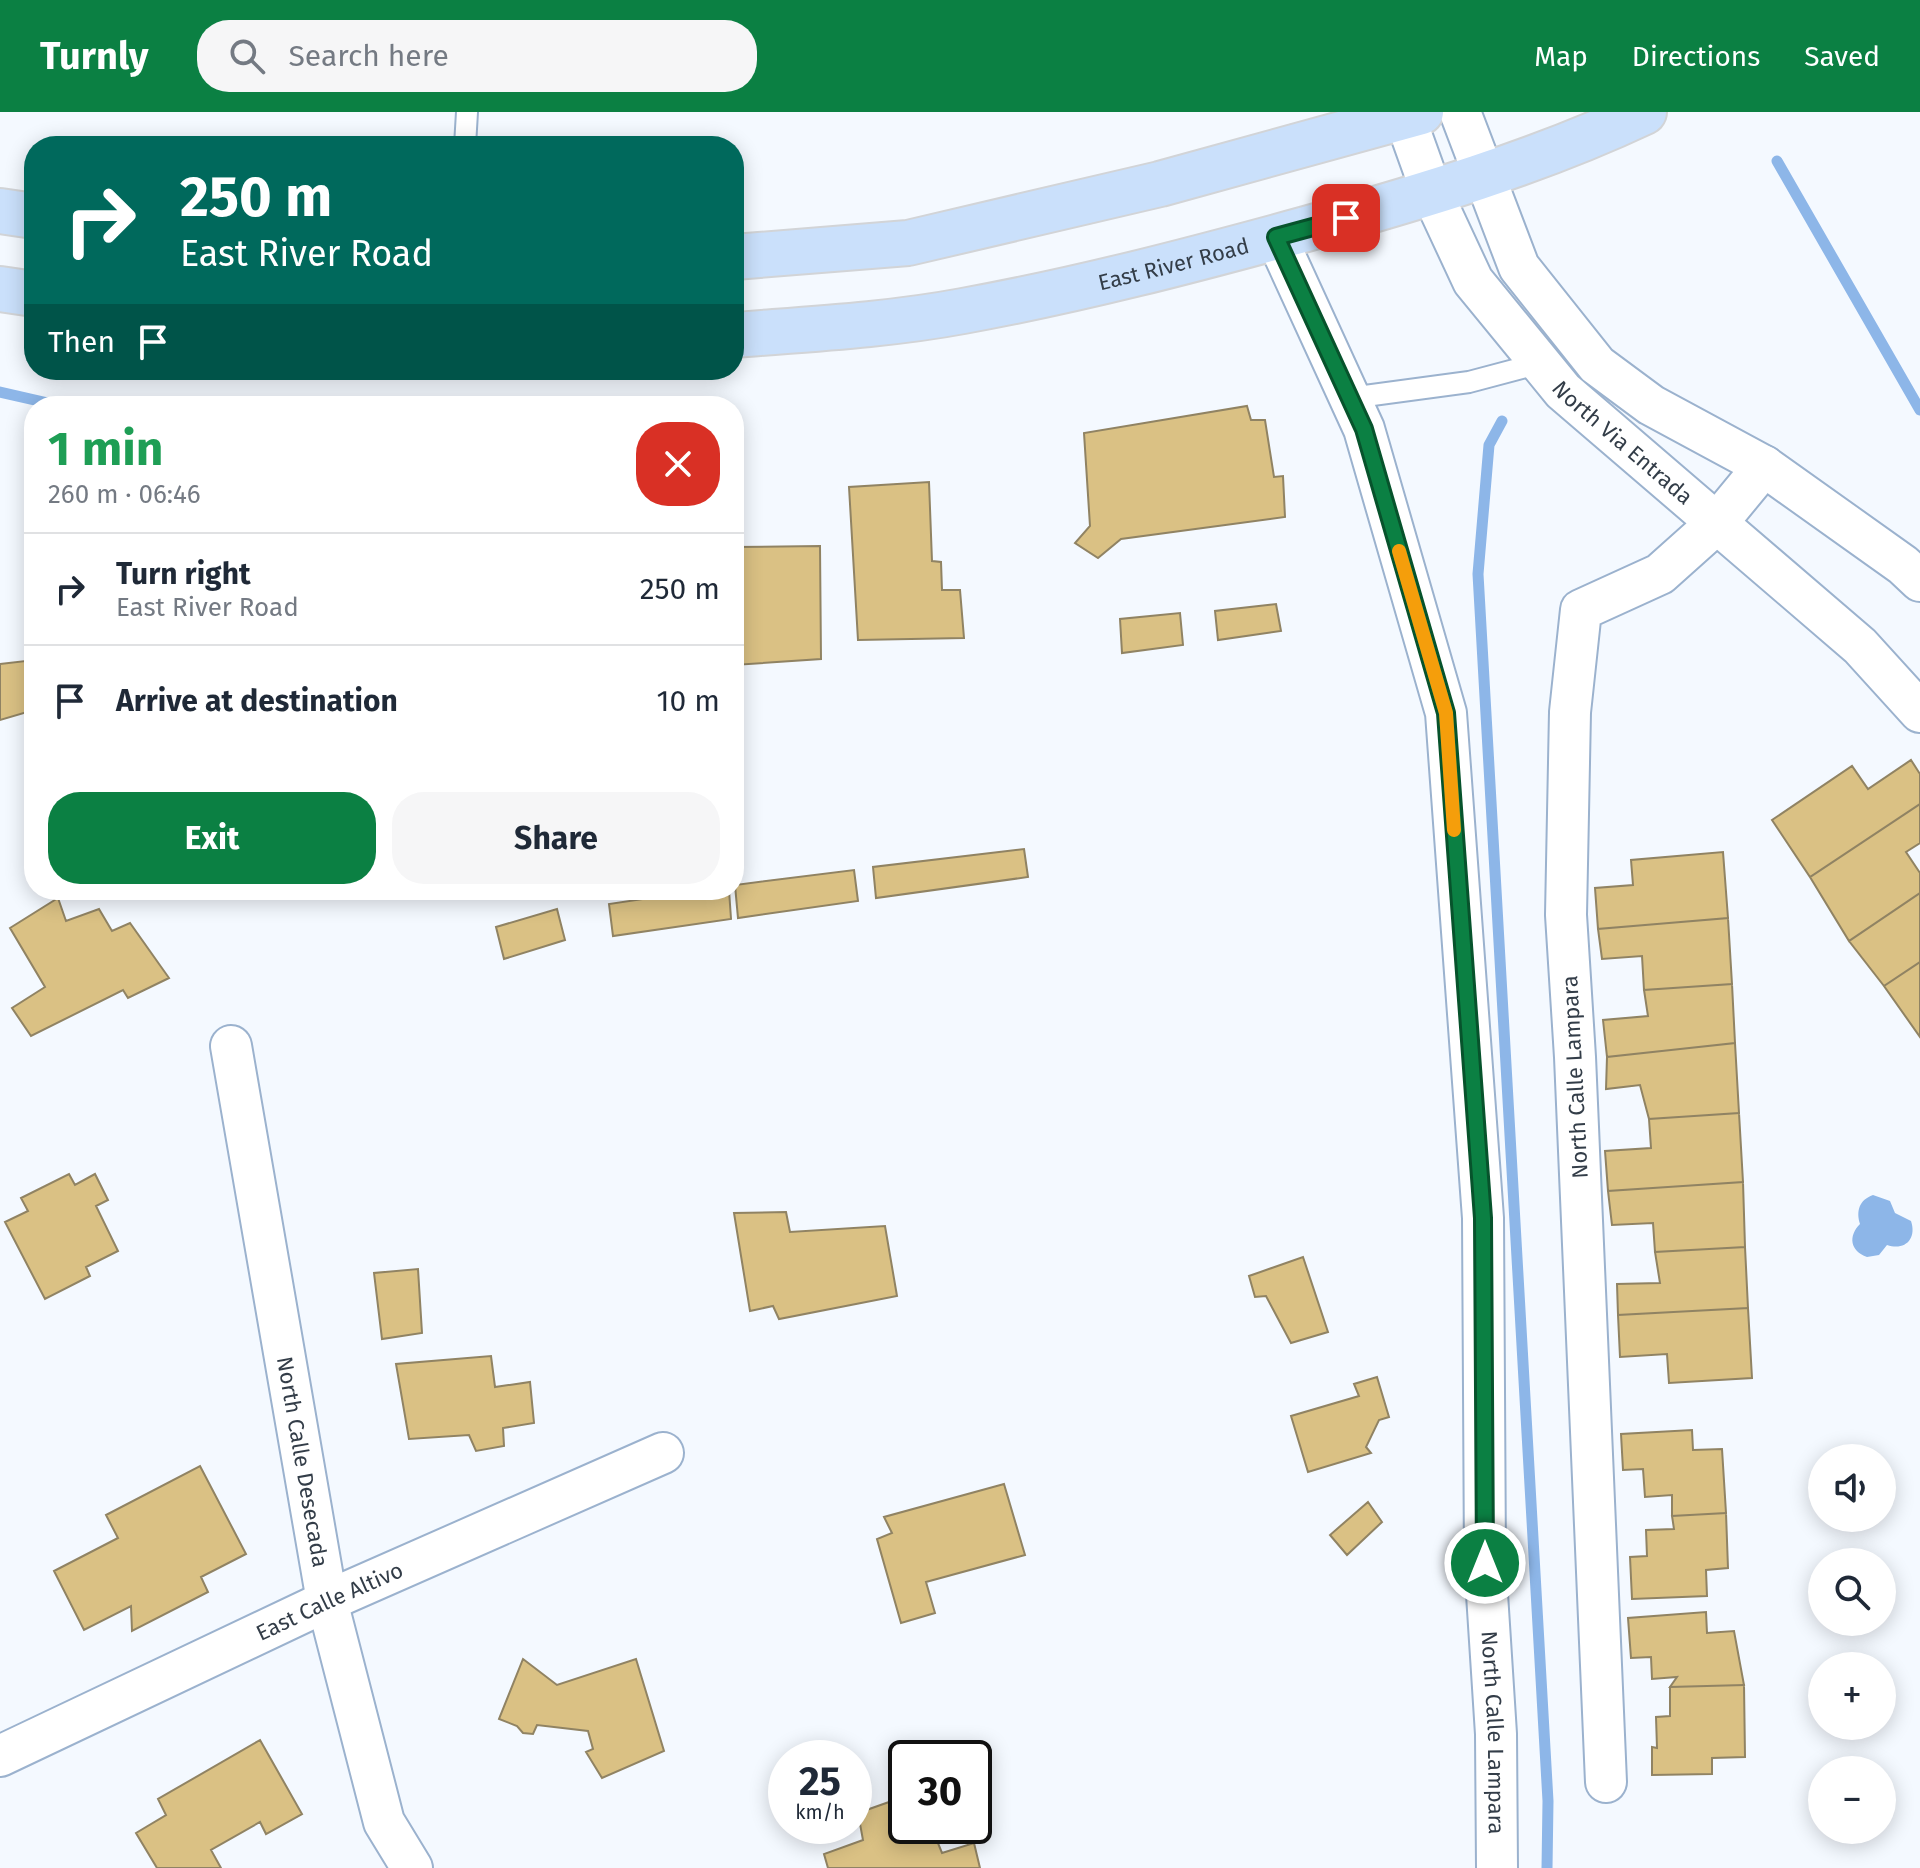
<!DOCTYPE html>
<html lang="en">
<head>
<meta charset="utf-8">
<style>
  body { margin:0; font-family:"Fira Sans",sans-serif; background:#f6f6f7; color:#1f2937; height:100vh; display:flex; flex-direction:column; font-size:30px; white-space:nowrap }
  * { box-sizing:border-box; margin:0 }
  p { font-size:26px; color:#747a83 }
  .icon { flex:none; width:44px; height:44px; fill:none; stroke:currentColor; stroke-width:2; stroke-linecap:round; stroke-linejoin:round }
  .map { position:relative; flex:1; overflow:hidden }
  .panel { position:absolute; left:24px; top:284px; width:720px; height:504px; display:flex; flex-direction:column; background:#fff; border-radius:32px; box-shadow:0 4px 20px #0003 }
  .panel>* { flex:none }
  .guide { position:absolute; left:24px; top:24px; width:720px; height:244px; border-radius:32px; box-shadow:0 4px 20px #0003; background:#00695c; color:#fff; overflow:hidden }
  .fabs { position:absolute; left:1808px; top:1332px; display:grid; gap:16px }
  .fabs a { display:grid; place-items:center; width:88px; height:88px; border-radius:50%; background:#fff; box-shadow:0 4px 20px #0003; font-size:40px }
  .speed { position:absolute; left:768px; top:1628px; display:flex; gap:16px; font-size:40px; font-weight:700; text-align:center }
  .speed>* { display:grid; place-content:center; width:104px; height:104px; border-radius:50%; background:#fff; box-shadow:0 4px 20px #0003; line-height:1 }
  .speed small { font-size:20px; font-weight:400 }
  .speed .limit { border:4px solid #111; border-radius:12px; background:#fff; color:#111 }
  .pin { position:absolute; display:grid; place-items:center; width:68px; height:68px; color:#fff; margin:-34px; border-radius:16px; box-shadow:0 4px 12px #0006 }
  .me { position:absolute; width:88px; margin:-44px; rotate:0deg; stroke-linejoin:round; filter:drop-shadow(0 0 6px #0008) }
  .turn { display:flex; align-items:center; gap:28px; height:168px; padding:0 24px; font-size:36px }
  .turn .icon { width:104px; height:104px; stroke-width:2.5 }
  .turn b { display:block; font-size:56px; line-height:68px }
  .then { display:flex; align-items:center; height:76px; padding:0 24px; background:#0003; gap:16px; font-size:30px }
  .round { display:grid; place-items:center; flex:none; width:84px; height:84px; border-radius:32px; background:#f6f6f7 }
  .headline { display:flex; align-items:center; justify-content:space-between; height:136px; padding:0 24px }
  h1 { font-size:48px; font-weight:700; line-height:60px; color:#1e9e55 }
  .primary-button { display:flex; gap:16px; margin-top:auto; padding:16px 24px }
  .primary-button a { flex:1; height:92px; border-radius:32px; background:#0b8043; color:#fff; font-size:32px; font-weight:700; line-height:92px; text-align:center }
  .primary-button a+a { background:#f6f6f7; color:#1f2937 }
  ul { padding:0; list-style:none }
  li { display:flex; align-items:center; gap:24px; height:112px; padding:0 24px; border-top:2px solid #e0e1e3 }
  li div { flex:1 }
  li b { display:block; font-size:30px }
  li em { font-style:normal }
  header { display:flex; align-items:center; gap:48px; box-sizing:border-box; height:112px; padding:0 40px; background:#0b8043; color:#fff }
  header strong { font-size:38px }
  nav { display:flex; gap:44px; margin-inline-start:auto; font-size:28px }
  .search { width:560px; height:72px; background:#f6f6f7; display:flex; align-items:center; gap:20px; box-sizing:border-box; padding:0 28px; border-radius:32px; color:#747a83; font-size:30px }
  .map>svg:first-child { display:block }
</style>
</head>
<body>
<header>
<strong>Turnly</strong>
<div class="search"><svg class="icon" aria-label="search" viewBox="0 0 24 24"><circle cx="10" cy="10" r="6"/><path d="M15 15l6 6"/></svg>Search here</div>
<nav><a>Map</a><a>Directions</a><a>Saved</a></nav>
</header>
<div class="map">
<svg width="1920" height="1756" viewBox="0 0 1920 1756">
  <rect width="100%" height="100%" fill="#f4f9ff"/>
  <path fill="#8db6e8" d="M1873,1083L1890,1089L1895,1101L1911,1109C1917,1127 1905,1139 1887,1133L1879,1143L1867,1145C1850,1139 1848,1124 1860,1112C1856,1099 1859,1088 1873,1083Z"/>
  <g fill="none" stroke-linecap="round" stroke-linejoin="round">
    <path stroke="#8db6e8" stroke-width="11" d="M1777,49L1920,298
      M0,280L61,294
      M1502,309L1489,333L1478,462L1548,1689L1547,1756"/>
  </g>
  <path fill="#dac184" stroke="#908363" stroke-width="2" d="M1247,294L1251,308H1265L1274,365L1283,364L1285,405L1121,427L1098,446L1075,431L1090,414L1084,321Z
    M929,370L932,449L941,450L942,478H960L964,526L858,528L849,375Z
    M820,434L821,547L734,553V435Z
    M1276,492L1281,519L1218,528L1215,499Z
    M1180,501L1183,533L1122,541L1120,507Z
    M34,548V598L0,608V552Z
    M1911,648L1920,662V692L1810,765L1772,708L1852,654L1868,677Z
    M1920,692V731L1906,740L1920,761V781L1849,829L1810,765Z
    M1024,737L1028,765L876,786L873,755Z
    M1723,740L1728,806L1598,817L1595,776L1633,773L1631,748Z
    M854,758L858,789L738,806L735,773Z
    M703,778H729L731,807L613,824L609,792Z
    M1920,781V850L1884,874L1849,829Z
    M58,786L66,809L99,797L112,819L130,811L169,866L128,886L123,878L31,924L12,896L45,875L10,816Z
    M557,797L565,828L504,847L496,815Z
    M1728,806L1732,872L1644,878L1642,844L1602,847L1598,817Z
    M1920,850V925L1884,874Z
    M1732,872L1735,931L1607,945L1603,908L1648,904L1644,878Z
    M1735,931L1739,1001L1649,1007L1640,973L1606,977L1607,945Z
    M1739,1001L1743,1070L1608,1079L1605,1039L1651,1036L1649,1007Z
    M69,1062L75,1073L95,1062L108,1088L96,1094L118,1139L86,1155L90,1164L45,1187L5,1110L28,1099L21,1086Z
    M1743,1070L1745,1135L1655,1140L1653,1111L1612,1113L1608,1079Z
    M786,1100L790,1120L885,1114L897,1184L779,1207L773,1194L750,1199L734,1101Z
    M1745,1135L1748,1196L1618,1203L1617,1172L1660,1171L1655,1140Z
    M1303,1145L1328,1220L1291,1231L1266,1184L1255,1185L1249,1164Z
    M418,1157L422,1221L382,1227L374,1161Z
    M1748,1196L1752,1266L1669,1271L1667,1242L1620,1245L1618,1203Z
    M491,1244L495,1275L530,1270L534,1311L503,1316L504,1334L476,1339L469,1323L409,1327L396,1252Z
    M1377,1265L1389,1305L1379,1308L1366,1335L1371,1341L1308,1360L1291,1304L1359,1284L1354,1272Z
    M1692,1318L1693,1338L1722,1337L1726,1401L1672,1404V1383L1645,1385L1643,1357L1623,1358L1621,1322Z
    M200,1354L246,1442L201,1465L208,1480L132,1519L131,1494L84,1518L54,1459L118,1426L106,1403Z
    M1004,1372L1025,1443L926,1470L935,1501L901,1511L877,1427L892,1421L884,1405Z
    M1368,1390L1382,1410L1347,1443L1330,1423Z
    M1726,1401L1728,1456L1706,1458L1707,1484L1632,1487L1630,1445L1647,1444L1646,1418L1674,1417L1672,1404Z
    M1706,1500L1707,1521L1734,1519L1744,1573L1670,1575L1677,1565L1652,1567L1651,1545L1631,1546L1628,1506Z
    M523,1547L557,1573L636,1547L664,1639L602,1666L586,1640L593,1637L588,1619L537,1613L533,1622L523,1621L517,1614L499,1607Z
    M1744,1573L1745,1645L1712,1646V1662L1652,1663V1635L1657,1636L1656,1605L1670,1604V1575Z
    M260,1628L302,1702L266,1722L260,1710L211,1738L221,1756H157L136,1721L166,1703L158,1687Z
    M906,1684V1714H931L942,1741L974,1731L980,1756H828L824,1742L863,1728L858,1701Z"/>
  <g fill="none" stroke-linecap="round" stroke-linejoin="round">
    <defs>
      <path id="lane" d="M465,34L467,0
        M1350,286L1469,270L1541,251"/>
      <g id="street">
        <path id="s1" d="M1403,0L1432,81L1473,169L1563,279L1860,534L1920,600"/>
        <path d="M1460,0L1519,155L1597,253L1651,293L1764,354L1903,453L1920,469"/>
        <path id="s2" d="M1276,125L1364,317L1446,601L1483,1106L1485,1451L1496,1622L1497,1756"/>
        <path id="s3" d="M231,934L327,1489L384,1710L412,1756"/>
        <path id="s4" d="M0,1644L327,1489L663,1341"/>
        <path d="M1606,1670L1575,945L1566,803L1570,600L1581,498L1660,462L1717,411L1764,354"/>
      </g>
      <g id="primary">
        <path d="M0,99L34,104"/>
        <path d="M734,145L908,131L1160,72L1421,0"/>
        <path d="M0,177L34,182"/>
        <path id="s5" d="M734,223C810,217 888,213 963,199C1079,178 1193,148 1306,117C1420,85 1536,51 1644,0"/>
      </g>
    </defs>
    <use href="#lane" stroke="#9bb2ce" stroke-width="24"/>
    <use href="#street" stroke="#9bb2ce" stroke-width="44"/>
    <use href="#primary" stroke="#d2d4d7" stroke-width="48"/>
    <use href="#lane" stroke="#fff" stroke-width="20"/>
    <use href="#street" stroke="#fff" stroke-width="40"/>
    <use href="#primary" stroke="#cae0fb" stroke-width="44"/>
  </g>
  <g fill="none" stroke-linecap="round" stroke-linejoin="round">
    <defs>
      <path id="route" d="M1346,106L1276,125L1364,317L1446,601L1483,1106L1485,1451"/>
    </defs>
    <use href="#route" stroke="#07532c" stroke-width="20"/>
    <use href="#route" stroke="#0b8043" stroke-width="14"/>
    <path stroke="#f59e0b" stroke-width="14" d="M1399,439L1446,601L1454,718"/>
  </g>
  <g text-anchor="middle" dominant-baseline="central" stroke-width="8" stroke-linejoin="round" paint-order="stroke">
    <g font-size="22" fill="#333d48" stroke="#fff">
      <text stroke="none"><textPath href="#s5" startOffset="446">East River Road</textPath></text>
      <text stroke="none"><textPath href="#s1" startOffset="404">North Via Entrada</textPath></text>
      <text transform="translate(1575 965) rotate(-93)">North Calle Lampara</text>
      <text stroke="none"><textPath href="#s3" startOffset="422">North Calle Desecada</textPath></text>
      <text stroke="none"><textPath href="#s4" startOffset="364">East Calle Altivo</textPath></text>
      <text stroke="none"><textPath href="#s2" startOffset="1528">North Calle Lampara</textPath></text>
    </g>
  </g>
</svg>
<div class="fabs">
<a><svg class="icon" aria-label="sound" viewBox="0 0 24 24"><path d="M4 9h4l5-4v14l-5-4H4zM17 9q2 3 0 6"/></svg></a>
<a><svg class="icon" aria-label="search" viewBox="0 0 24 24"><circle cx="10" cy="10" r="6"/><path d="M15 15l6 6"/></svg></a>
<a>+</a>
<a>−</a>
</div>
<div class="speed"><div>25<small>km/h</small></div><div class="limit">30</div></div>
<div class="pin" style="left:1346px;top:106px;background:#d93025"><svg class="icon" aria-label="arrive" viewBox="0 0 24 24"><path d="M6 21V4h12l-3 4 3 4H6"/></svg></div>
<svg class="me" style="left:1485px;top:1451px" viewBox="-20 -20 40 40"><circle r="17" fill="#0b8043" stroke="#fff" stroke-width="3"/><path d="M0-11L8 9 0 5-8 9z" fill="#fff"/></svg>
<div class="guide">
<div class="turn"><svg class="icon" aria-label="right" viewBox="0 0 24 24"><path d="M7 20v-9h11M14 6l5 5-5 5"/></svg><div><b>250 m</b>East River Road</div></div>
<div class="then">Then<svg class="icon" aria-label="arrive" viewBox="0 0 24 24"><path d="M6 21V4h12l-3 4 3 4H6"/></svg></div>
</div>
<section class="panel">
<div class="headline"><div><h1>1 min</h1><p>260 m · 06:46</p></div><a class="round" style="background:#d93025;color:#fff"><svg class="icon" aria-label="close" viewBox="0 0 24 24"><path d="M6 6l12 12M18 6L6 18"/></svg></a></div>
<ul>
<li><svg class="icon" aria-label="right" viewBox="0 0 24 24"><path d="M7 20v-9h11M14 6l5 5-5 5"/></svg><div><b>Turn right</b><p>East River Road</p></div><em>250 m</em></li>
<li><svg class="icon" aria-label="arrive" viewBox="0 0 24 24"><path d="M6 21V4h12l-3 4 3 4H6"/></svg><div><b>Arrive at destination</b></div><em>10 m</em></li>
</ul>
<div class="primary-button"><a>Exit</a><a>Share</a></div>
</section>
</div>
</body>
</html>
